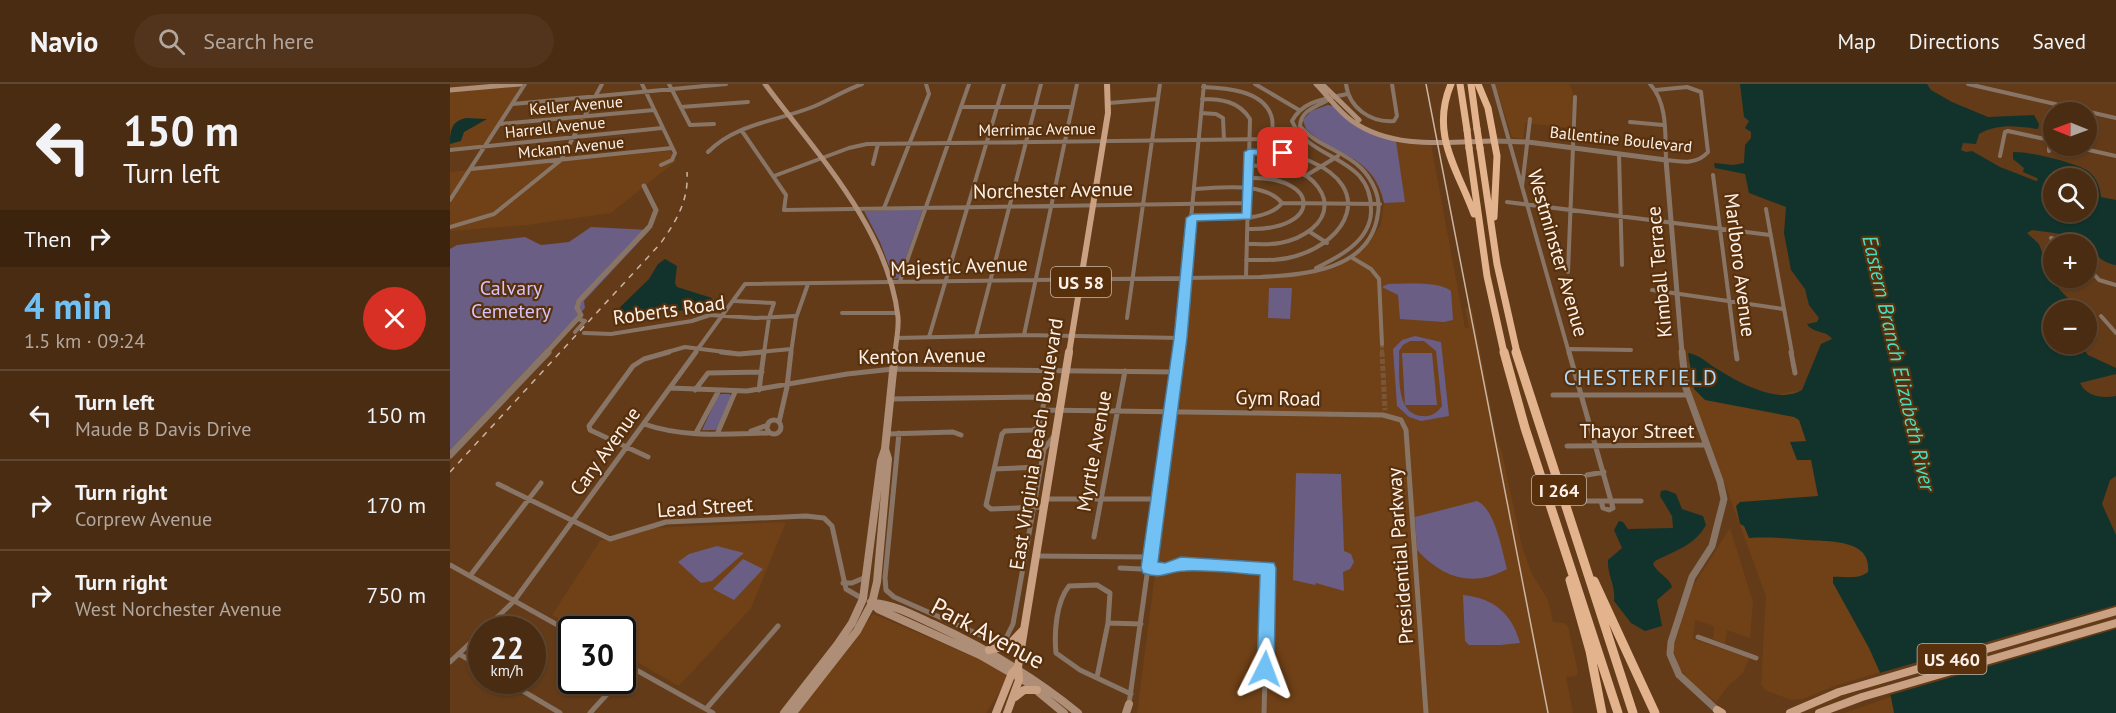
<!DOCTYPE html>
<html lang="en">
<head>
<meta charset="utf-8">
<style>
  body { margin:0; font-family:"PT Sans",sans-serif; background:#51341b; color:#f1f3f6; height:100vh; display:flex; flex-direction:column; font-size:22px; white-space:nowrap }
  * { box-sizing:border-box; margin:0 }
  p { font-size:20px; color:#b2a79f }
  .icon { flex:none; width:33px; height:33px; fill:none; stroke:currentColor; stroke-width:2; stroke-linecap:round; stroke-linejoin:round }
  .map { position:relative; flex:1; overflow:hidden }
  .drawer { display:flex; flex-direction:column; background:#4a2c12; width:450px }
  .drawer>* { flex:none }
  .hud { background:#4a2c12; color:#f1f3f6; overflow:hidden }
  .needle { width:39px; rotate:271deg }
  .fabs { position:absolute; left:1593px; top:18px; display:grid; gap:12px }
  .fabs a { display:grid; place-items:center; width:54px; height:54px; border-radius:50%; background:#4a2c12; box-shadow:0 2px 4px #0004,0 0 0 2px #614832; font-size:30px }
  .speed { position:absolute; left:18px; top:532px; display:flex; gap:12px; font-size:30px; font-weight:700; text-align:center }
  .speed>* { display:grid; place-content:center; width:78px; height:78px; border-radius:50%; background:#4a2c12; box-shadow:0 2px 4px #0004,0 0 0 2px #614832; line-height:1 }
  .speed small { font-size:15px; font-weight:400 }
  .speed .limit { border:3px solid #111; border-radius:9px; background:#fff; color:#111 }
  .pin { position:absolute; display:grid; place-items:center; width:51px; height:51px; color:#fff; margin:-26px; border-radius:12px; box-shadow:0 3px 9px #0006 }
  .me { position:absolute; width:66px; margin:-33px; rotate:3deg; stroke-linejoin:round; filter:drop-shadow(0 0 4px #0008) }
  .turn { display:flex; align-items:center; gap:21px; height:126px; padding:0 24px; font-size:27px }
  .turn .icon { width:78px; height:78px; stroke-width:2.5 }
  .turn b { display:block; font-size:42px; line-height:51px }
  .then { display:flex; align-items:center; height:57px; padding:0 24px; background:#0003; gap:12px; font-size:22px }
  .round { display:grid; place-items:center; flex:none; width:63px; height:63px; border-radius:32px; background:#51341b }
  .summary { display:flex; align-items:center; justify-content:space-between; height:102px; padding:0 24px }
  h1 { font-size:36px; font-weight:600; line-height:45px; color:#71c1f5 }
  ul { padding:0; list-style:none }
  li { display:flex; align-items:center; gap:18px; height:90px; padding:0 24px; border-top:2px solid #614832 }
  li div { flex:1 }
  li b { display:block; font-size:22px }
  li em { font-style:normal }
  header { display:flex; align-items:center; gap:36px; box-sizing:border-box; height:84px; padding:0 30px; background:#4a2c12; border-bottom:2px solid #614832 }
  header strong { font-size:28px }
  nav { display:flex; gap:33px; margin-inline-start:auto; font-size:21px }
  .search { width:420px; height:54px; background:#51341b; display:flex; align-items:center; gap:15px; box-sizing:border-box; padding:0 21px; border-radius:33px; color:#b2a79f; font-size:22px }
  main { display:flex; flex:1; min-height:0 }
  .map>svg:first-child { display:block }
</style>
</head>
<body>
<header>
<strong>Navio</strong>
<div class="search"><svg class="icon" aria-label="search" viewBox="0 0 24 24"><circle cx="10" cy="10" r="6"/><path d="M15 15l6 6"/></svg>Search here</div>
<nav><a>Map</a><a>Directions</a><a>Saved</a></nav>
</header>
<main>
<section class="drawer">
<div class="hud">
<div class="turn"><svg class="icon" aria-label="left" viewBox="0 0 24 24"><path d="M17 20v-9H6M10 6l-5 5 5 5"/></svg><div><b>150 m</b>Turn left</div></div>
<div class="then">Then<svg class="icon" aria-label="right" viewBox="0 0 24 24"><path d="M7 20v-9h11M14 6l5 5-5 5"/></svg></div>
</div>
<div class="summary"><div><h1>4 min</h1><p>1.5 km · 09:24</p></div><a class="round" style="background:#d93025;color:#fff"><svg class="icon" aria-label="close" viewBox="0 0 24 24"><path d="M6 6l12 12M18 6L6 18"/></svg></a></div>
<ul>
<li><svg class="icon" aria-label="left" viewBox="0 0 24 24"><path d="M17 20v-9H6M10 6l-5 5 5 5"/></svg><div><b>Turn left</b><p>Maude B Davis Drive</p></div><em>150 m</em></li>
<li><svg class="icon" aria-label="right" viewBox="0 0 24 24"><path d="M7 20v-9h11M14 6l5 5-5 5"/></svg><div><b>Turn right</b><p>Corprew Avenue</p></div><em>170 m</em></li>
<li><svg class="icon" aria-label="right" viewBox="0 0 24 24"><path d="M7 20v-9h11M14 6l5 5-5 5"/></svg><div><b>Turn right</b><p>West Norchester Avenue</p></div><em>750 m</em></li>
</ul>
</section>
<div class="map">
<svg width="1666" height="629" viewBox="0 0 1666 629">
  <rect width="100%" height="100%" fill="#633b18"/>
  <path fill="#704117" d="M1045,0H1119L1123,8L1121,44L1075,39L1073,55L1062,53Z
    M72,1L34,61L0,65V8Z
    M878,21L914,47L981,60L1015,244H1019L1015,224H1022L1047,356L1052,369L1072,463L1082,490L1098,516L1103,538L1114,539L1118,542L1128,588L1126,592L1116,593L1123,629H687L737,245L739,195L817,194L886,184L914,166L931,141L934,117L923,93L907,77L859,48L854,42L853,36L864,25Z
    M220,67L226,77L161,129L77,141L0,147V88Z
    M1237,278L1318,313L1345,307L1413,309L1496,569L1384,602L1353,615L1341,616L1315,606L1311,600L1316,512L1241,308Z
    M336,438L301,524L229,602L173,570L172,546H130L102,531L150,457L199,444Z
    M1280,444L1303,518L1300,554L1277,546L1275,560L1263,555L1264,542L1245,536L1243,555L1299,574L1293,589L1279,601L1266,618L1242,599L1230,585L1223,565L1242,504Z
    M423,530L562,589L536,629H348Z
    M1441,613L1451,629H1394Z"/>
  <path fill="#6a5e85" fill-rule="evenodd" d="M878,21L883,22L907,43L946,57L955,118L934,119C925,71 884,72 856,45L853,36L861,27Z
    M473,125L449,194L444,195L430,158L414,127Z
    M141,143L200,146L134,217L135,224L0,366V165L7,161L75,153L91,161L119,158Z
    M938,200C954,200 989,197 1001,207L1003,236L994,238L950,235L948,211L932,203Z
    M819,204H842L840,235L818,234Z
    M965,252L991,258L999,332L971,337L959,333L947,322L943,265L952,256ZM960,257H974L986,267L992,322C987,329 981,333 972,332C944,330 950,287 949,267L953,261Z
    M952,269H982L987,321H955Z
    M271,310H280L281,313L268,344L265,346H252L268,312Z
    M846,389L891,390L894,467L901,470L904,478L900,485L893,488L894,507L866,499L865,501L843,496Z
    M1027,417C1045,425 1052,466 1057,485C1022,504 993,494 967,466L965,433Z
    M267,462L294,469L262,497L251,499L228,478L239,470Z
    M293,475L313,485L284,516L263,505Z
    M1013,511C1043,514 1062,529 1070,559L1050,561H1019L1015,557Z"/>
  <path fill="#12332c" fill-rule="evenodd" d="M1290,0H1477L1481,6L1502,18L1538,33L1584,31L1589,40L1588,45C1567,42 1548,39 1529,50L1526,60L1513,59L1511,66L1516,68L1522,67L1550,83L1586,97L1588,96L1587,94L1573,88L1574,84L1563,75V68C1578,67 1626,79 1638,87C1647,94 1650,103 1651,113L1666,116V181C1648,179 1642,163 1628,156C1615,149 1596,148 1582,146L1577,149L1589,160L1593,171L1603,179L1604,194H1606L1609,205L1622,218L1616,226H1604V260H1629L1638,271L1666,284V290L1630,299C1636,312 1652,315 1666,312V392L1660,396L1652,420L1666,451V629H1444L1441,613L1419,564L1383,499V493C1395,492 1408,496 1418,488C1422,454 1377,458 1356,456C1336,454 1318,453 1299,454L1294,442L1290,440L1286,422L1290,418L1368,412L1361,376H1347L1340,358L1356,357L1349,336L1344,333L1255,316L1244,305L1238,269C1250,271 1257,279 1267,285C1288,298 1328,321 1352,306L1371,260L1382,255C1377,246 1363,250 1357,240L1367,238L1369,234L1359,221L1355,205L1341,186L1334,149L1336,123L1299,109L1295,90L1265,84L1264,79L1283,81L1294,79L1295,61L1301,54V48L1295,44L1299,37L1294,33ZM1604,94H1636V128H1604Z
    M16,34L37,35L14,48L11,57L0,60C0,47 1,37 16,34Z
    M215,175L227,182L225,199L227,203L262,214L258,221L249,226L220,227L163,237V230L199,195L208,180Z
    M1216,406L1226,410L1232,425L1253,432L1256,441C1244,462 1226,466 1205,477L1203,480C1208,490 1219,493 1222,503L1207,516L1212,542L1195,547L1181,539L1164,517C1166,502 1157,491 1158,476L1172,464L1164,446L1169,437L1173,438L1178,445L1223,444L1222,432L1210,412L1211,407Z"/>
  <path fill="#633b18" d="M1666,521V545L1437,612L1426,590Z"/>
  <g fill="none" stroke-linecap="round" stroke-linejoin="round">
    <path stroke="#7a5638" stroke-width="4" stroke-dasharray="4 1.5" stroke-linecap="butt" d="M932,260V269"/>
    <path stroke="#7a5638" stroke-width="5" stroke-dasharray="5 2" stroke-linecap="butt" d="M932,268L935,326"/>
    <path stroke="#897566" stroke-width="4" d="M192,0L225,69L222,76L211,81
      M219,0L240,41L264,40
      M805,0L849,26
      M896,0C899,24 921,39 944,37L947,32L942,0
      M1043,0L1119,269
      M1200,0C1218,20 1215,50 1216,76C1231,78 1247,81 1258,68L1251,8L1237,3L1206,6
      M1518,0L1666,34
      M753,3C775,4 812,6 821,31C824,38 822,47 822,55
      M752,15C771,15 789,17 800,35L796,193
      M659,19L708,15
      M63,20L276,0
      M231,23L298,18
      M511,23H622
      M751,29L766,30L773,34L774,56
      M1180,38L1213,41
      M50,40L204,26
      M292,47L336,111L334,126L798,119
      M1599,56V67
      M1621,62L1666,72
      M0,66L212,44
      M258,68C286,39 329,37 365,22C381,15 395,6 412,0
      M1169,70L1172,181
      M1550,72L1555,48L1558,47L1604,57
      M423,80L428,60
      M21,85L222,64
      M857,91L888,72
      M1263,91L1286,269
      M324,92L399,64L417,60L822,55L854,48
      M1072,103L1080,35
      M0,116L75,0
      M1057,118L1320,151
      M832,119L930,120
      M434,124L479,10L476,0
      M1316,125L1342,269
      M742,134C766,134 816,140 832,119C814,97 770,104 744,105
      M0,143L44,130L111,76L152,0
      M798,145C872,147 872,92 799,94
      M860,148L877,159
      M1601,154L1620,160
      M797,160C807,160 819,161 830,159C851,155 879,140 874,115C872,107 865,98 858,93C840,83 819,83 799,81
      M901,173L921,185L929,195L932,260
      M796,176C813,176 830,177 846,172C899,156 923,105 862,78C843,69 820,68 799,68
      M1636,181L1649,196L1666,201
      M866,184C889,173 920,157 921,128C923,70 860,79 842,37C853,16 876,15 897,10
      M1118,188L1125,13
      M450,197L519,0
      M1202,206L1333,225
      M284,217L324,219L319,234L314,269
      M392,229H448
      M1651,232L1666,249
      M677,234L710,0
      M125,248L135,237L128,235
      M134,249L161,250L242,237L260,231L306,234L345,232
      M574,251L627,0
      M526,252L591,0
      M479,253L554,0
      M446,254L574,251L730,254
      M1120,265L1181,266
      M214,269L235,263L283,269
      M245,269L295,200L810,193C856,191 921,186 928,129C931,113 922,95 911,84C893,66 866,62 850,42C851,25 867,23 880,15
      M297,269L341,265
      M341,269L346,234L358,200
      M728,269L754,0"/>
    <path stroke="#897566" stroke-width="5" d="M271,268L289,270L313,268
      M1119,268L1163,424L1159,426L1153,424L1151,417
      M1286,268L1287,275
      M1341,268L1345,289
      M220,304L297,307L397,290L443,285L726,288
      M245,306L258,289L312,288
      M309,306L314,268
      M1103,311H1238
      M439,315L588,313L594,318L589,342L583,346L555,347L552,350L536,421L541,425L594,423
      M593,326L933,331L951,336L956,346L976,629
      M317 343a7 7 0 1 1 14 0a7 7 0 1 1-14 0Z
      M329,338L337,303L341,268
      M194,340C234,354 276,350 318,349
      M301,347L318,341
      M268,348L285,308
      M246,349L268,308
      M449,349L435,494L436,506L444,513L544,557L556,554L563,540L594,365L604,352
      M437,350L503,348L511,351
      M1117,362L1256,361
      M198,373L140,346L139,342L183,282L194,275L219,268
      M544,385L590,383
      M1137,391L1154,388
      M48,400L160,455L216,438L356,432L374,434L382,442L396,505L413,515
      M596,415H708
      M1132,417H1191
      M644,453L675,287
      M586,472L700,473
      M0,481L122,549
      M670,484L712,486L731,480L818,484L814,629
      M20,492L91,399
      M393,499H402L416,493
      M658,539L691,540
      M34,546L64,517L246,268
      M1248,553L1306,574
      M9,570L32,583
      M0,578L32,548
      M172,578L263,629
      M172,593L182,583
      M647,593L658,539L660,509L647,501L619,502C606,518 604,549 606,569L630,586L681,610
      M56,597L110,629
      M679,620L728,268
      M256,625L328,542
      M140,629L169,597"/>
    <path stroke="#897566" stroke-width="5" d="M1044,57L1078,58L1216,76L1232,269
      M96,269L131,231L127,224L129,217L200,142L206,126L194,102"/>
    <path stroke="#897566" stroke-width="7" d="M1232,268L1236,304L1270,397L1274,415L1262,462L1242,493L1221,558L1220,570L1229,591L1268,627
      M0,371L98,268"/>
    <path stroke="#ae8e76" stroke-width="5" d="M315,0C366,69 438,144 448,233C449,244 446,258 445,269
      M866,0C878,12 888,27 902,37C943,66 997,58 1044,57
      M872,0L909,36
      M0,6L70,0"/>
    <path stroke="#ae8e76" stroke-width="8" d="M421,518L428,525L530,571L575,597L614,629
      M422,519C444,520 463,531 483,540C535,564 583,592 628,629
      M334,629L387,561L402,539L413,515L431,377L435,365L445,268
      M343,629L407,547L422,519L427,498L438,375L435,365
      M676,629L679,620"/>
    <path stroke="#caa183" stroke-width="6" d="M619,269L658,29L657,0"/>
    <path stroke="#caa183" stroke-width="8" d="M539,566L559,561L574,545
      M565,613L574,606H587
      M1267,626L1272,629
      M546,629L562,589L568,583
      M557,629L569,596L568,583L619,268
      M1340,629L1389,608L1666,527
      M1369,629L1412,613L1666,539"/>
    <path stroke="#e3b38e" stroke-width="7" d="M1001,0C980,50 1007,84 1024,130
      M1010,0L1017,46
      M1021,0L1027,45
      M1028,0L1038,24L1047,72L1044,133
      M1019,64L1037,192L1054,269
      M1030,64L1047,180L1067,269"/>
    <path stroke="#e3b38e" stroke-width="9" d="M1054,268L1075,344L1168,629
      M1066,268L1183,629
      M1120,496L1140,567L1152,629
      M1144,497L1205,629"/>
    <path stroke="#cab5a5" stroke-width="1.5" d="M976,0L1098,629"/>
    <path stroke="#cab5a5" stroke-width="1.5" stroke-dasharray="6 6" stroke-linecap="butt" d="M0,388L210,160C226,138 239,116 237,88"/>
    <path stroke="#e3b38e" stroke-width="7" d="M1027,45L1030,64
      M1017,46L1019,64"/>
  </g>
  <path fill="#71c1f5" stroke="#497d9f" stroke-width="1.5" d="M799,65L833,66L839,69L833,72L804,71L801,135L747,137L737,254L708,478L715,479L731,473L824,479L826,484L824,585L821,591L815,593L809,591L807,585L810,491C785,489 760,486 735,487C718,487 713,496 693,489L691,484L724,254L736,134L742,130L792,129L794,68Z"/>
  <g text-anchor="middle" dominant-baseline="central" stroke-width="4.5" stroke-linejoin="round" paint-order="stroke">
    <g font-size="16" fill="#fcf1ea" stroke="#58300b">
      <text transform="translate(126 21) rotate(-5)">Keller Avenue</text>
      <text transform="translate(105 43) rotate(-6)">Harrell Avenue</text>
      <text transform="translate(587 45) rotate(-1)">Merrimac Avenue</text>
      <text transform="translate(1171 55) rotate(6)">Ballentine Boulevard</text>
      <text transform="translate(121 63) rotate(-6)">Mckann Avenue</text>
    </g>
    <g fill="#58300b" stroke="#cbb7a7" stroke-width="1.5">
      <rect x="601" y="183" width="60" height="30" rx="4.5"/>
      <rect x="1082" y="391" width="54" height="30" rx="4.5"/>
      <rect x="1467.5" y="560" width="69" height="30" rx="4.5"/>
    </g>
    <g font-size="18" font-weight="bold" fill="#fcf1ea">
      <text x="631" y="198">US 58</text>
      <text x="1109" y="406">I 264</text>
      <text x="1502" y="575">US 460</text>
    </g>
    <g font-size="20" fill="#fcf1ea" stroke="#58300b">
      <text transform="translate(603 106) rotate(-1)">Norchester Avenue</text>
      <text transform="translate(1108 169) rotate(74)">Westminster Avenue</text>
      <text transform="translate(1290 181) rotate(83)">Marlboro Avenue</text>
      <text transform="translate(509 182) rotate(-2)">Majestic Avenue</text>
      <text transform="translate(1209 188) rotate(-95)">Kimball Terrace</text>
      <text transform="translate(219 226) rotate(-8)">Roberts Road</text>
      <text transform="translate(472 272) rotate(-1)">Kenton Avenue</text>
      <text transform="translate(828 314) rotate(1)">Gym Road</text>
      <text x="1187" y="347">Thayor Street</text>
      <text transform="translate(586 360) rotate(-81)">East Virginia Beach Boulevard</text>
      <text transform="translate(155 367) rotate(-54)">Cary Avenue</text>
      <text transform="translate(644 367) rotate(-80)">Myrtle Avenue</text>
      <text transform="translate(255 423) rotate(-4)">Lead Street</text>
      <text transform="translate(950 472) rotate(-94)">Presidential Parkway</text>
    </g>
    <g font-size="20" fill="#d5c4fc" stroke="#58300b">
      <text x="61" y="204">Calvary<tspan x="61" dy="23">Cemetery</tspan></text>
    </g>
    <g font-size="21" font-style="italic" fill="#47ddc2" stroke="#58300b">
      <text transform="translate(1449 279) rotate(77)">Eastern Branch Elizabeth River</text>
    </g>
    <g font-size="21" letter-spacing="1.5" fill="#b0daf8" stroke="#58300b">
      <text x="1191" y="293">CHESTERFIELD</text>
    </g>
    <g font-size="24" fill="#fcf1ea" stroke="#58300b">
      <text transform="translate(538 549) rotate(28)">Park Avenue</text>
    </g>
  </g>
</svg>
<div class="fabs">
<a><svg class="needle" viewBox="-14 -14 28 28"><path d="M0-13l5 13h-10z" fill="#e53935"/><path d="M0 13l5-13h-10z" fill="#b2a79f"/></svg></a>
<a><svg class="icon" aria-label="search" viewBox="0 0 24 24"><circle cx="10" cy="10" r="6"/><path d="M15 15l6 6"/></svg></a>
<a>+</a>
<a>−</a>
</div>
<div class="speed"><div>22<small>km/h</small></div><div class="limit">30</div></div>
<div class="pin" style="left:833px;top:69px;background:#d93025"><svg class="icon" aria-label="arrive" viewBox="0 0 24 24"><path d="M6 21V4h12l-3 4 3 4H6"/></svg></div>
<svg class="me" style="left:815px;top:585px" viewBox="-20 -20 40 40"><path d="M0-17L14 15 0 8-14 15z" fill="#71c1f5" stroke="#fff" stroke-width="4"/></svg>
</div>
</main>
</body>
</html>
